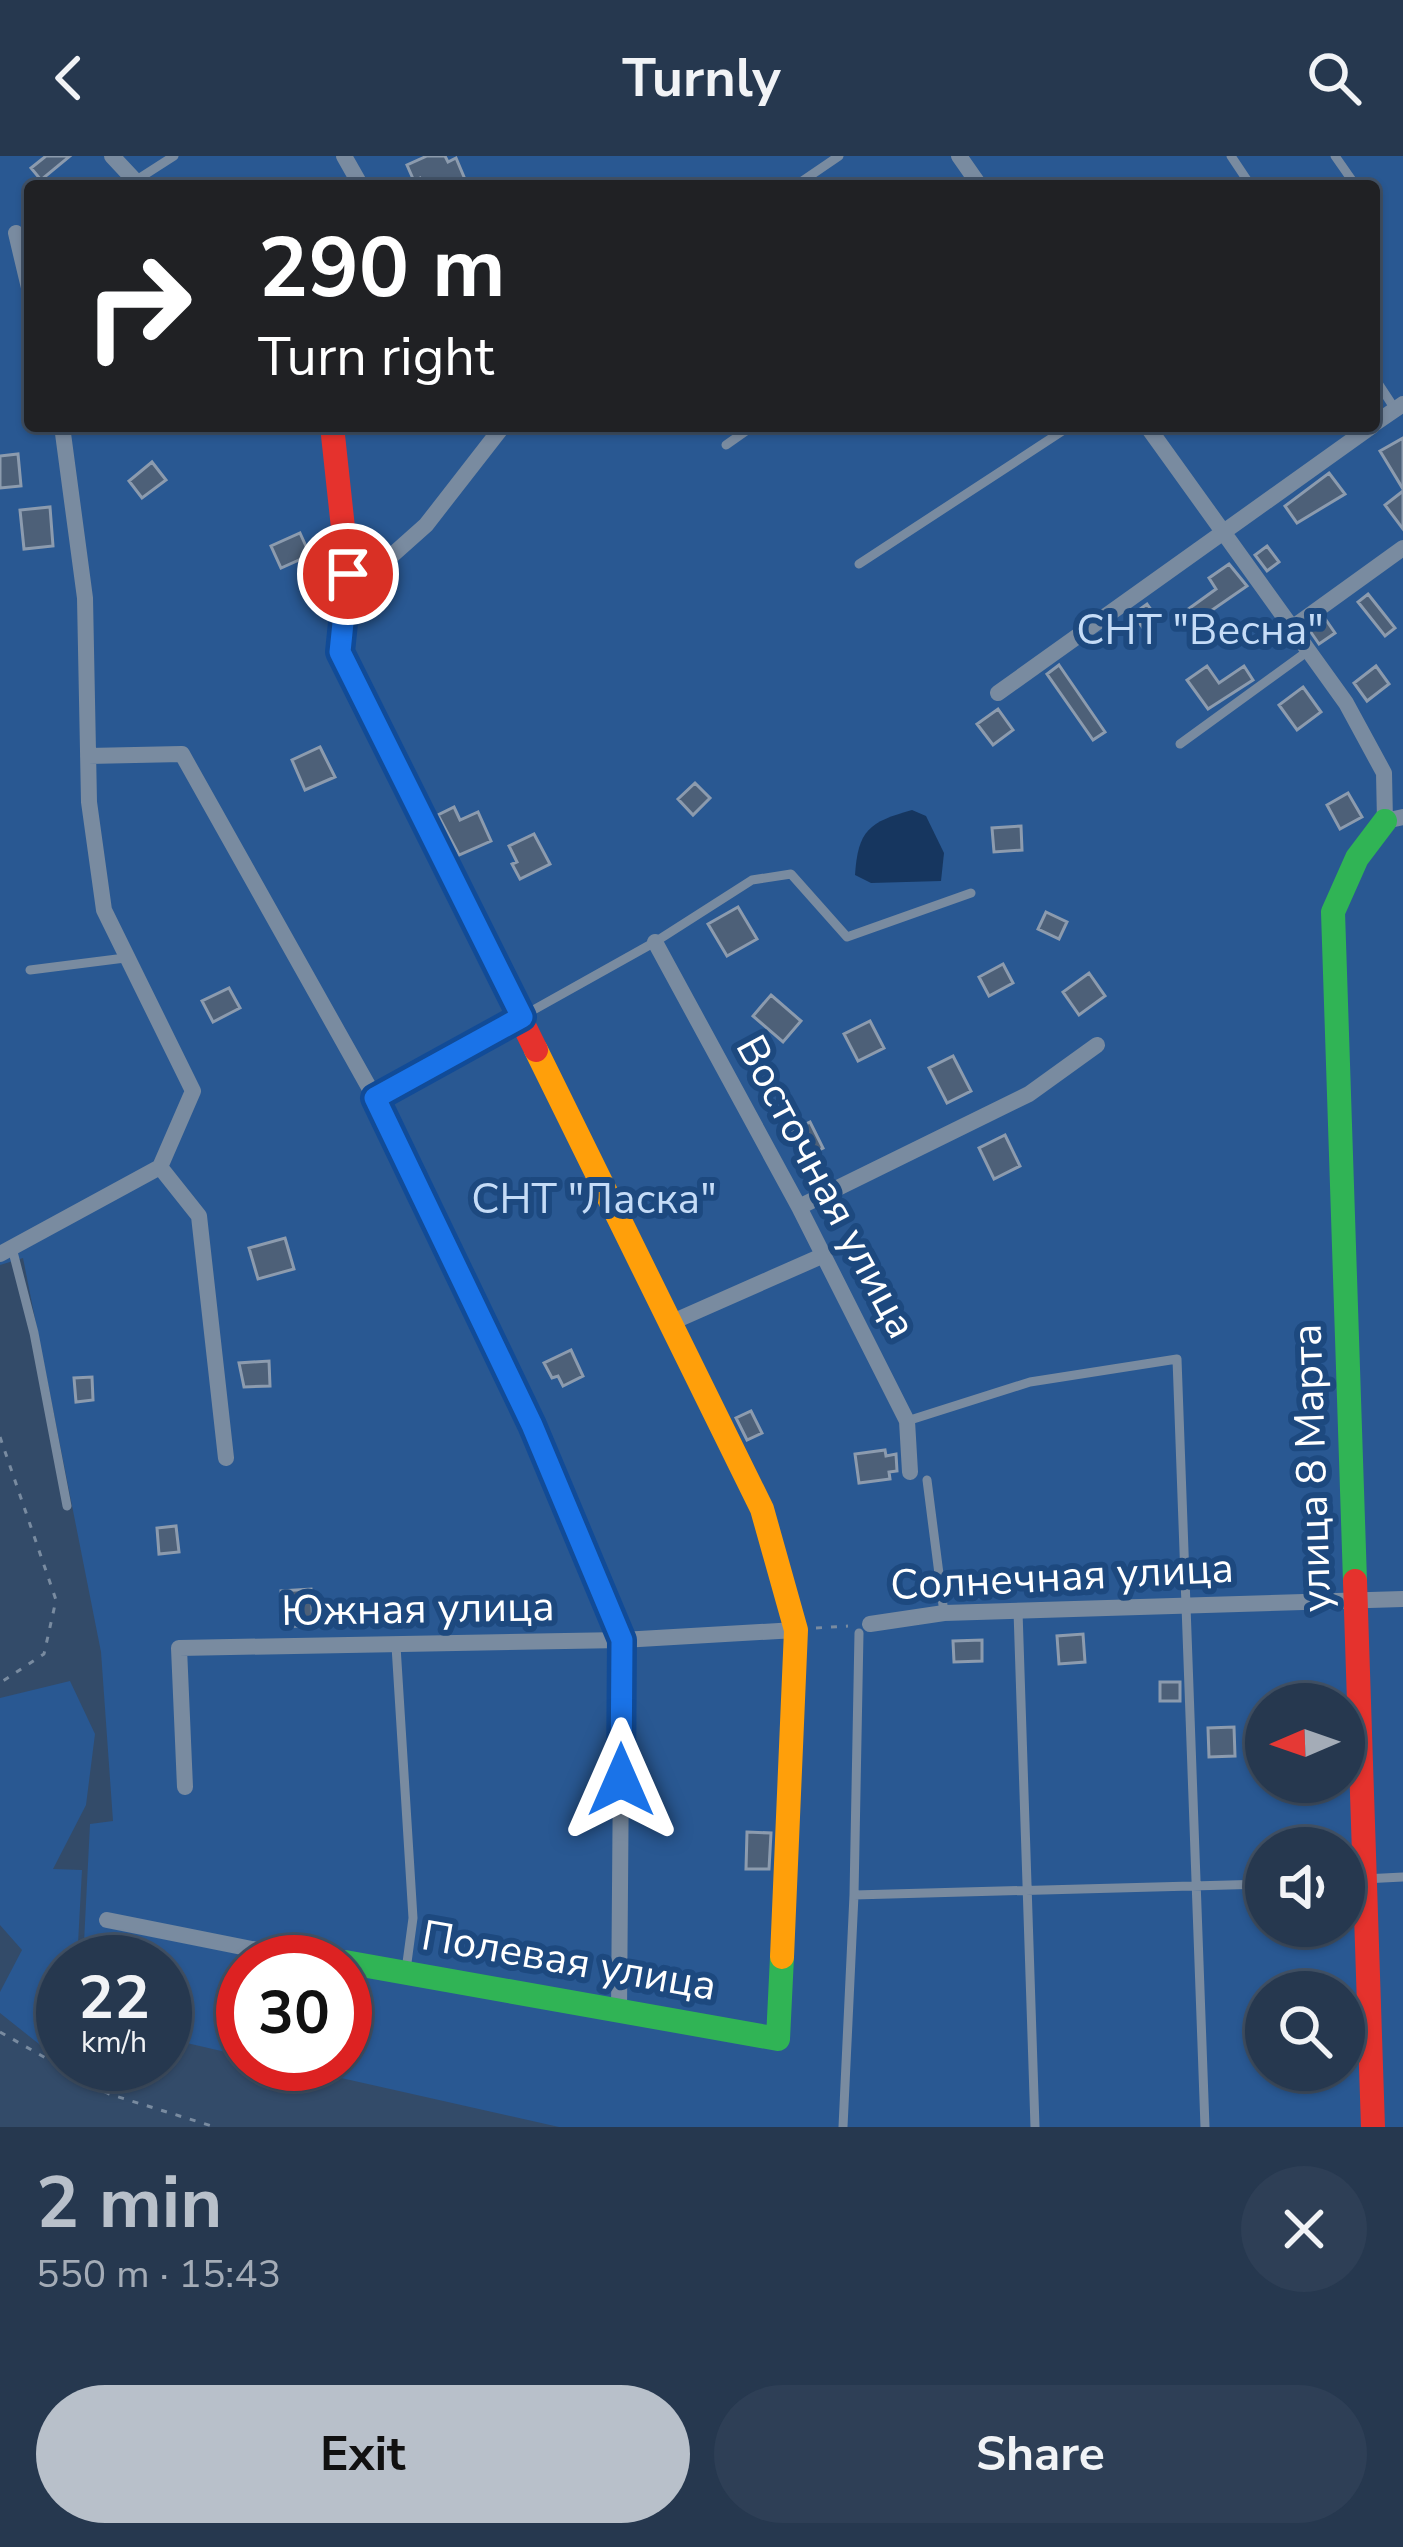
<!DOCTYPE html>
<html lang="en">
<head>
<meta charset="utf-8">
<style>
  body { margin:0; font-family:"Nunito Sans",sans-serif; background:#2e3f56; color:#f1f3f6; height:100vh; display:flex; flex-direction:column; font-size:45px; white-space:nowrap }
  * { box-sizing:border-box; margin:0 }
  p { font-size:39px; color:#a4acb7 }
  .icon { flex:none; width:66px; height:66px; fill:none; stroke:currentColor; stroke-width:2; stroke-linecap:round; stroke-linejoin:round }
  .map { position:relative; height:1971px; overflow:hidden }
  .side { display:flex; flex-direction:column; background:#26384f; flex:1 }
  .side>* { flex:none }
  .top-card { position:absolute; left:24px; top:24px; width:1356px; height:252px; border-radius:12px; box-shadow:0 3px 9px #0004,0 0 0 3px #425266; background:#202124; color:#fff; overflow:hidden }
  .needle { width:78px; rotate:268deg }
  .tools { position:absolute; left:1245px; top:1527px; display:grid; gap:24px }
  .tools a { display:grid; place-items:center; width:120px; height:120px; border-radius:50%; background:#26384f; box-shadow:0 3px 9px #0004,0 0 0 3px #425266; font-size:60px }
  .speed { position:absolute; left:36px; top:1779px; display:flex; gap:24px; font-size:60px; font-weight:700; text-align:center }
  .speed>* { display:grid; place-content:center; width:156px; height:156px; border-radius:50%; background:#26384f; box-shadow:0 3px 9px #0004,0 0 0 3px #425266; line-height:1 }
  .speed small { font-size:30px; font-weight:400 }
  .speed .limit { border:18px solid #d22; background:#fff; color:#111 }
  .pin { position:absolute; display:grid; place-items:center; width:102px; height:102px; color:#fff; margin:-51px; border:6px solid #fff; border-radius:50%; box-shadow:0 3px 12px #0007 }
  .me { position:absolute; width:132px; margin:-66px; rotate:0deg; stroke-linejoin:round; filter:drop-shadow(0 0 9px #0008) }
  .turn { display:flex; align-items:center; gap:42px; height:252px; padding:0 36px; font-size:54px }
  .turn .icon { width:156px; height:156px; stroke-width:2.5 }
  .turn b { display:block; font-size:84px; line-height:102px }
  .round { display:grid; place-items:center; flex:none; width:126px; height:126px; border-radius:63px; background:#2e3f56 }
  .overview { display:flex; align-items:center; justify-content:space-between; height:204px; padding:0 36px }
  h1 { font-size:72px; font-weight:700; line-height:90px; color:#b8c0ca }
  .cta { display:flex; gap:24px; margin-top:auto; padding:24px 36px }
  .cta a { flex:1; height:138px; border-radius:72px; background:#b8c0ca; color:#111; font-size:48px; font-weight:700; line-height:138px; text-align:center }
  .cta a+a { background:#2e3f56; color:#f1f3f6 }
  header { display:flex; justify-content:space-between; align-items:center; height:156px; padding:0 36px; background:#26384f; font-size:54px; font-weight:700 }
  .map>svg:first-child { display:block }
</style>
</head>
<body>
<header><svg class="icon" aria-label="back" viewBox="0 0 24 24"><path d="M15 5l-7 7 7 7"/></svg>Turnly<svg class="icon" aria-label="search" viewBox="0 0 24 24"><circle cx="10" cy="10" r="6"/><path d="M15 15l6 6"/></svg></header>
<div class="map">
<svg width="1403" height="1971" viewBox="0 0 1403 1971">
  <rect width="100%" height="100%" fill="#334b69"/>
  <path fill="#295892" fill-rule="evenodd" d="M0,0H1403V1971H559L279,1908H345V1806H243V1900L165,1882V1806H83L90,1668L113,1665L101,1496L23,1102L0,1109ZM30,30H1374V270H30ZM1266,1548H1344V1626H1266ZM1266,1692H1344V1770H1266ZM1266,1836H1344V1914H1266Z
    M70,1525L95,1578L86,1649L53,1713L82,1714L77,1806H63V1856L44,1892L0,1857V1836L22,1794L0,1769V1542Z"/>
  <path fill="#16365f" d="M912,654L926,660L944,697L941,725L871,727L855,719C858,674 869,666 912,654Z"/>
  <path fill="#4d6078" stroke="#8c9bae" stroke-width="3" d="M46,0H70L41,24L31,12Z
    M427,0H445L448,6L456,2L464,21L443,30H424L420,22L414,25L407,9Z
    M1403,282V333L1380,295Z
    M18,298L21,330L0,332V300Z
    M152,306L166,324L142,342L129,325Z
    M1329,317L1345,338L1297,367L1285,350Z
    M1403,335V373L1385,349Z
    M50,351L53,390L24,393L20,354Z
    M300,377L310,399L281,412L271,390Z
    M1267,390L1279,406L1267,415L1255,399Z
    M1229,408L1247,430L1189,470L1180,459L1216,433L1209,422Z
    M1368,438L1395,472L1385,480L1358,446Z
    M1147,448L1157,462L1143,472L1133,458Z
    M1326,464L1335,477L1319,488L1310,475Z
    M1059,509L1105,576L1093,584L1047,518Z
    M1207,510L1219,527L1244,510L1253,524L1208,553L1187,524Z
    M1376,510L1389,528L1367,545L1354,527Z
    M1303,531L1321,556L1297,574L1279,549Z
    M998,553L1013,574L993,589L977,568Z
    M320,591L335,621L305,634L292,604Z
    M695,627L710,642L693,659L678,643Z
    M1348,637L1362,661L1340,673L1327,649Z
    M454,651L460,664L478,656L491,685L459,699L438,659Z
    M1021,670L1022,694L994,696L992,672Z
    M534,678L550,708L520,723L512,708L517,706L509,690Z
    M738,751L757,783L727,800L708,768Z
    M1046,756L1067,766L1059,783L1038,773Z
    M1003,808L1013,827L989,840L979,821Z
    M1089,817L1105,840L1079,859L1063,836Z
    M229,832L240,852L213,866L202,845Z
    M771,839L801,865L783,886L753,860Z
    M870,865L884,892L858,905L844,878Z
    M953,900L971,935L947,947L929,912Z
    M810,966L823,992L801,1003L788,977Z
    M1005,979L1020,1010L994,1023L979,992Z
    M285,1082L294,1113L258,1123L249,1092Z
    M571,1194L583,1220L563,1230L558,1220L552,1222L544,1207Z
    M269,1205L270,1230L244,1231L239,1207Z
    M92,1221L93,1244L76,1246L74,1222Z
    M751,1255L762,1277L747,1284L736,1262Z
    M885,1294L886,1300L896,1298L897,1315L889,1316L890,1323L859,1327L855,1298Z
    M176,1370L179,1396L159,1398L157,1372Z
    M311,1433L313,1469L283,1471L281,1435Z
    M1083,1478L1085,1506L1059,1508L1057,1480Z
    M982,1484V1505L954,1506L953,1485Z
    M1160,1526H1180V1545H1160Z
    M1234,1571L1235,1600L1209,1601L1208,1572Z
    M747,1676L771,1677L769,1713H746Z"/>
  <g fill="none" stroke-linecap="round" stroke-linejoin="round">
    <path stroke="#798ba0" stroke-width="3" stroke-dasharray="6 9" stroke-linecap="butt" d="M0,1281L56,1444L44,1498L0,1527
      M816,1472L848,1470
      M0,1876L109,1938L215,1971"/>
    <path stroke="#798ba0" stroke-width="9" d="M1231,0L1251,30
      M1335,0L1356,30
      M135,25L174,0
      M795,30L839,0
      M1374,221L1395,253
      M726,289L753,270
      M859,408L1070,270
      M1180,588L1308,495
      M30,814L125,802
      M376,942L655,786L752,724L791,718L847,781L971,737
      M12,1092L34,1177L67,1350
      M907,1265L1030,1226L1177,1203L1205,1971
      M927,1324L944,1457
      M1018,1455L1035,1971
      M396,1490L413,1762L406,1814
      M1344,1724L1403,1721
      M854,1739L1266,1728
      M843,1971L854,1739L859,1477"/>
    <path stroke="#798ba0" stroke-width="16" d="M112,0L140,30
      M344,0L361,30
      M959,0L980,30
      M16,77L30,136
      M1374,268L1403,248
      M1147,270L1346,547L1384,617L1385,665L1403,661
      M348,418L380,410L426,369L503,270
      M1292,472L1403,392
      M998,537L1372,270
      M88,600L182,598L375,942L532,1269L622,1484L619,1856
      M655,786L799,1051L907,1265L910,1316
      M160,1011L199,1060L226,1302
      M799,1051L1029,938L1097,889
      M0,1098L160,1011L193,935L104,754L89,646L85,442L62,270
      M670,1167L824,1099
      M870,1468L944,1457L1403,1443
      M185,1631L179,1492L622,1484L796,1474
      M107,1764L252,1793L344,1806"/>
    <path stroke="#30b455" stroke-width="24" d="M1355,1425L1333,756L1357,702L1385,665
      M345,1806L778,1883L782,1801"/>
    <path stroke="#ff9f0a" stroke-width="24" d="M536,894L762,1353L796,1474L782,1801"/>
    <path stroke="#e5322d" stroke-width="24" d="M332,270L348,418L340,496L536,894
      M1355,1425L1373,1971"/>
  </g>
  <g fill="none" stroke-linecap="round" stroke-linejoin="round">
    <defs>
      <path id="route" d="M348,418L340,496L522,861L375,942L532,1269L622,1484L621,1624"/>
    </defs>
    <use href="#route" stroke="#114b97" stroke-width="30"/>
    <use href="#route" stroke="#1a73e8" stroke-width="21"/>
  </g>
  <g text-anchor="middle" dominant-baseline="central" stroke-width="12" stroke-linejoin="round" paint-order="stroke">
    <g font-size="42" fill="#c5dcf7" stroke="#1d497f">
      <text x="1200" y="474">СНТ "Весна"</text>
      <text x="594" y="1043">СНТ "Ласка"</text>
    </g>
    <g font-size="42" fill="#fff" stroke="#1d497f">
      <text transform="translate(826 1031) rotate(62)">Восточная улица</text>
      <text transform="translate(1312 1312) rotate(-92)">улица 8 Марта</text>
      <text transform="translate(1062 1421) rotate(-3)">Солнечная улица</text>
      <text transform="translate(418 1453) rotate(-1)">Южная улица</text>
      <text transform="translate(569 1805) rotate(10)">Полевая улица</text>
    </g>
  </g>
</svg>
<div class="tools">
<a><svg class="needle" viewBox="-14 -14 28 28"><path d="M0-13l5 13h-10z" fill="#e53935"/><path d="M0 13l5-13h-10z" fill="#a4acb7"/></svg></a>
<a><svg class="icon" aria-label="sound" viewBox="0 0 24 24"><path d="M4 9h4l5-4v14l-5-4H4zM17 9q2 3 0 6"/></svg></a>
<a><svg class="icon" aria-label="search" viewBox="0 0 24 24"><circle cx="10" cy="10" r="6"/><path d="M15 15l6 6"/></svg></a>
</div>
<div class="speed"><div>22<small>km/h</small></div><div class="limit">30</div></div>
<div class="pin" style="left:348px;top:418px;background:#d93025"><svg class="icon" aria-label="arrive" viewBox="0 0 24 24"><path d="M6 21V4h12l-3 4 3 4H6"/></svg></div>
<svg class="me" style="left:621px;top:1624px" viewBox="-20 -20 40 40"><path d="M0-17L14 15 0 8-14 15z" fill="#1a73e8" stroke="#fff" stroke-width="4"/></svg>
<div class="top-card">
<div class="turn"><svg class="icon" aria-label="right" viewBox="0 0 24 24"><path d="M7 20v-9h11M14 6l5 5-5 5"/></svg><div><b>290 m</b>Turn right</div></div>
</div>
</div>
<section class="side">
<div class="overview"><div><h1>2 min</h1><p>550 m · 15:43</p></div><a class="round"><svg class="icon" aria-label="close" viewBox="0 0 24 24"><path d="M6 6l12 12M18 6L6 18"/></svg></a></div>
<div class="cta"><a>Exit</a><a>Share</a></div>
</section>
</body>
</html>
